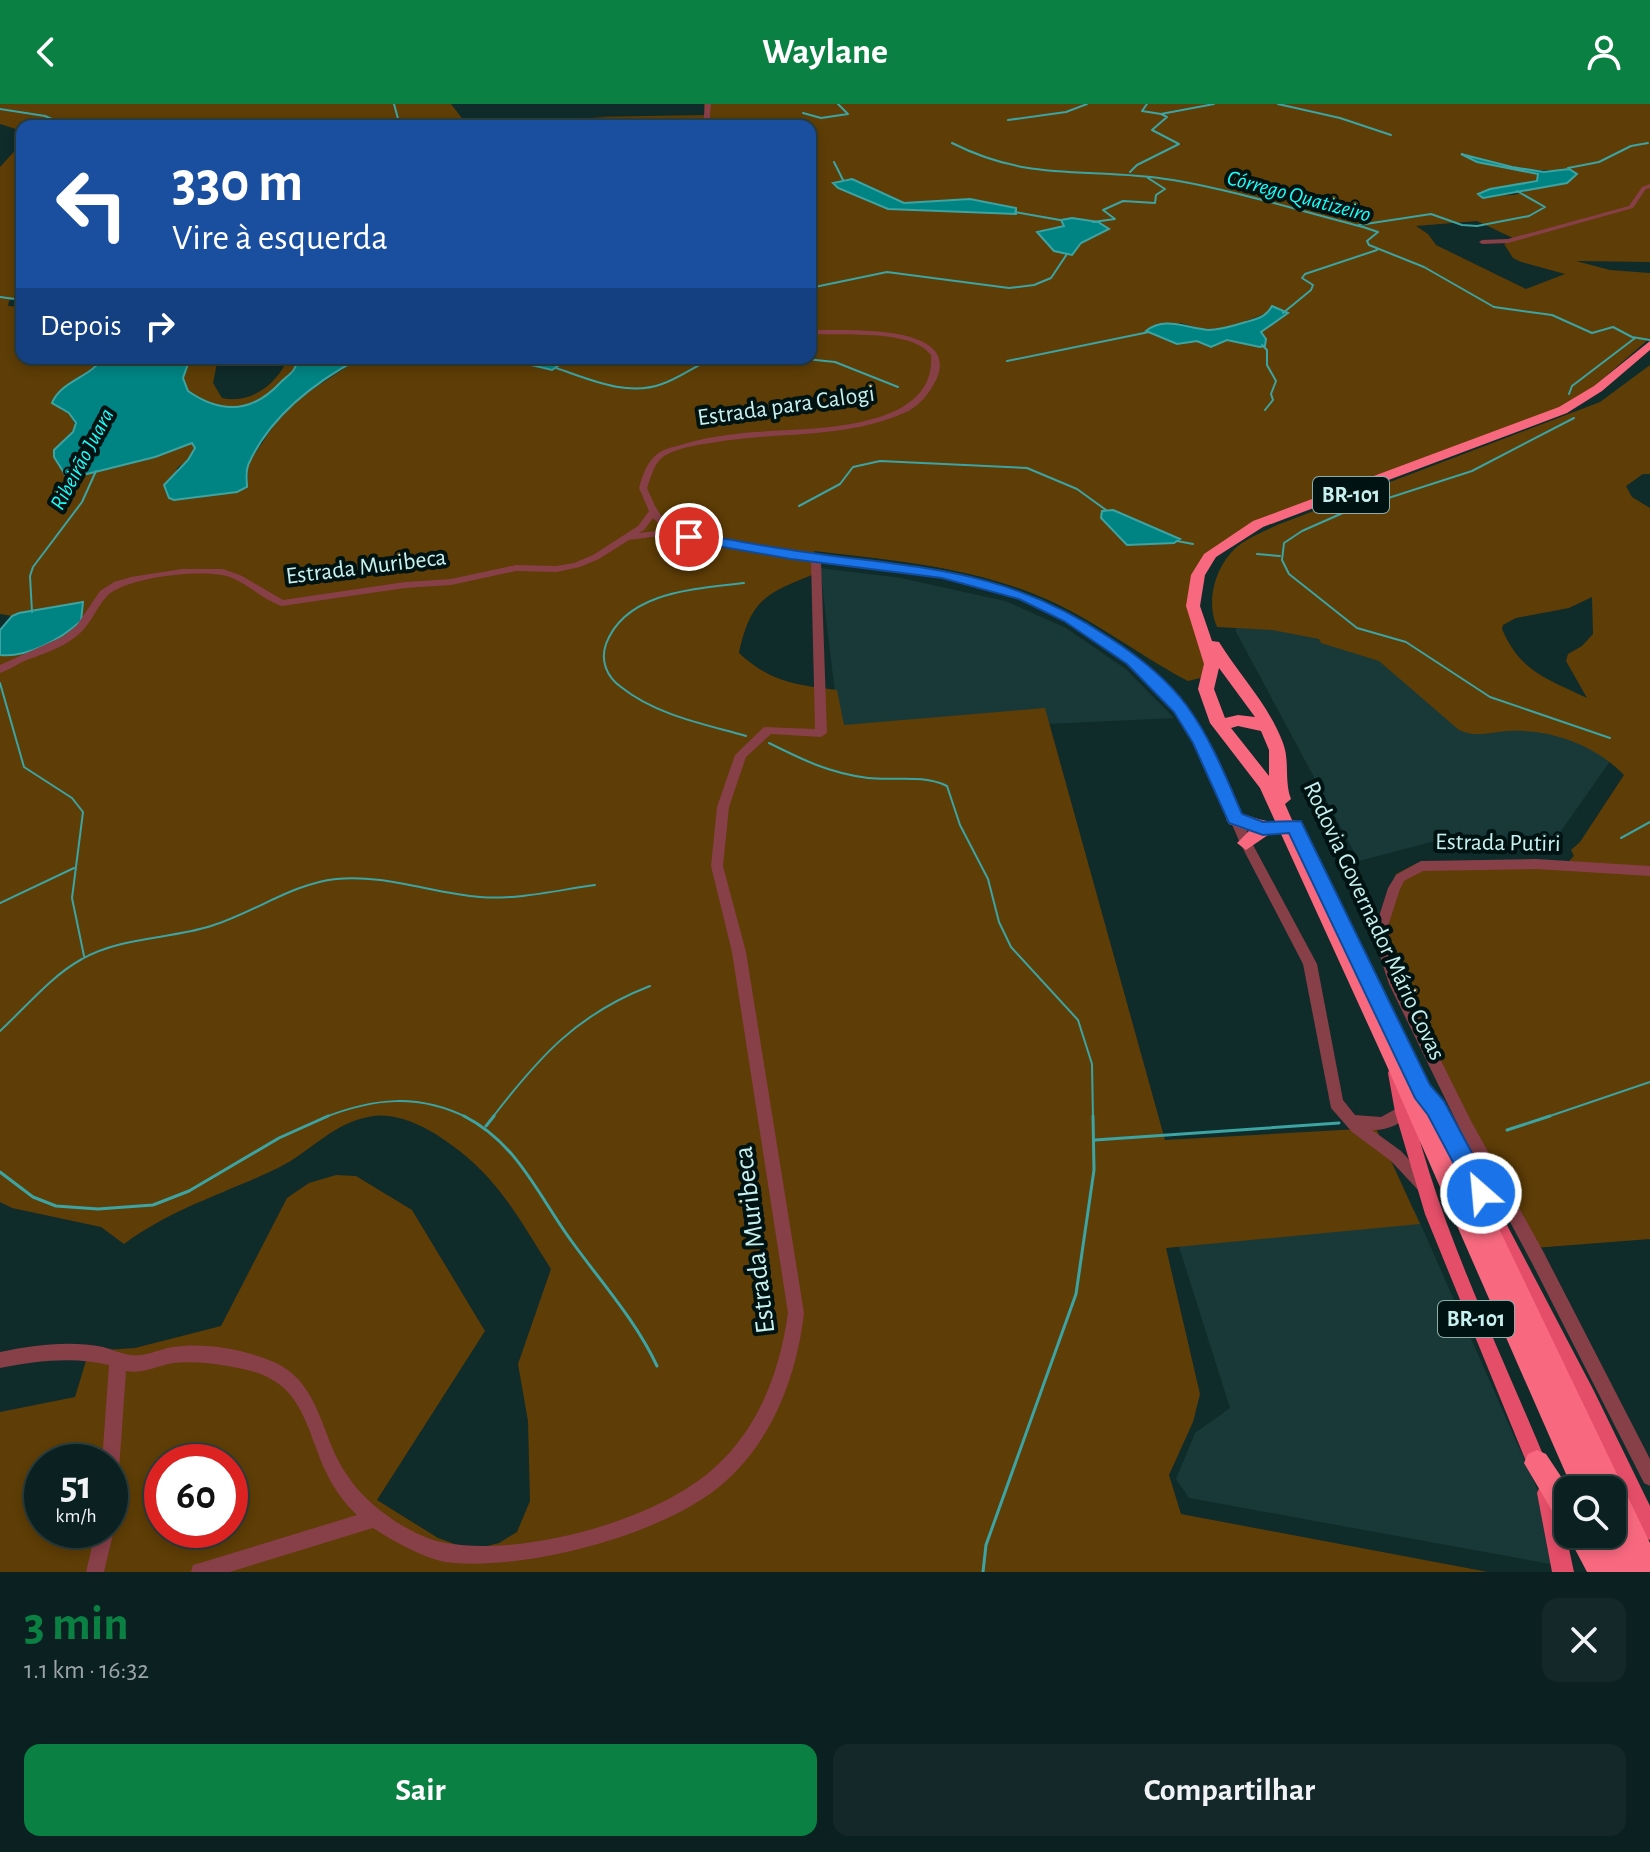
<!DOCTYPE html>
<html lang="pt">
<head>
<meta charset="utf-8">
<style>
  body { margin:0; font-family:"Alegreya Sans",sans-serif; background:#142829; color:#f1f3f6; height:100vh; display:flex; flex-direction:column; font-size:30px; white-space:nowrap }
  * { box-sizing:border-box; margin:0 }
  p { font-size:26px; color:#9aa3a5 }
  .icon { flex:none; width:44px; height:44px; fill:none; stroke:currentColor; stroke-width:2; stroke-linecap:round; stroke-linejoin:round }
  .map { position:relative; height:1468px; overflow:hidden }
  .details { display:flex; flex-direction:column; background:#0b2020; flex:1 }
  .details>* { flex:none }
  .banner { position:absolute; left:16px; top:16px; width:800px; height:244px; border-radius:16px; box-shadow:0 4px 12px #0003,0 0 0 2px #2b3e3e; background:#1a4fa0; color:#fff; overflow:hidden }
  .fabs { position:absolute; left:1554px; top:1372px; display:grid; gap:16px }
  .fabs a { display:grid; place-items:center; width:72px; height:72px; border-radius:16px; background:#0b2020; box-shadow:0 4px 12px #0003,0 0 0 2px #2b3e3e; font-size:40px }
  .speed { position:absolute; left:24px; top:1340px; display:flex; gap:16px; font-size:40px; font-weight:700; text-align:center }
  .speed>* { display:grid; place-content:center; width:104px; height:104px; border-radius:50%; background:#0b2020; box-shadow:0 4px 12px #0003,0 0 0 2px #2b3e3e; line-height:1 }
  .speed small { font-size:20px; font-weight:400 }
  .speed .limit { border:12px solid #d22; background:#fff; color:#111 }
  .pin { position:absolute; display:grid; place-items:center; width:68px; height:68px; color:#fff; margin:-34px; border:4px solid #fff; border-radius:50%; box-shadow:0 2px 8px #0007 }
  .me { position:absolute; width:88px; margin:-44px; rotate:333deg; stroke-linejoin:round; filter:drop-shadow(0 0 6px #0008) }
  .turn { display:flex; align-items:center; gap:28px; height:168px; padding:0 24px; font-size:36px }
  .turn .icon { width:104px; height:104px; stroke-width:2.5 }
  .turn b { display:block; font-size:56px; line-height:68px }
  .then { display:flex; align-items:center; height:76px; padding:0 24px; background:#0003; gap:16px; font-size:30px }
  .round { display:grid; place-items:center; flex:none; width:84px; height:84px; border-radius:16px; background:#142829 }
  .head { display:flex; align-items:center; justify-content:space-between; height:136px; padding:0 24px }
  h1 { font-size:48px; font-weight:600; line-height:60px; color:#0b8043 }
  .button { display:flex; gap:16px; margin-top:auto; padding:16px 24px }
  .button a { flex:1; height:92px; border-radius:16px; background:#0b8043; color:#fff; font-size:32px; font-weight:600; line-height:92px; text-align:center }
  .button a+a { background:#142829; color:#f1f3f6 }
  header { display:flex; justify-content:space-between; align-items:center; height:104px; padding:0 24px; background:#0b8043; color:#fff; font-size:36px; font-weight:600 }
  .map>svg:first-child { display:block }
</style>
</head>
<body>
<header><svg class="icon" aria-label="back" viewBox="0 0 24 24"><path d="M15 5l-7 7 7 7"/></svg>Waylane<svg class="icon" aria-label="person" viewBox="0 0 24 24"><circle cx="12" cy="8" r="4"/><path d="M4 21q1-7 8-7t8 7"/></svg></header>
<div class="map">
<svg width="1650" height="1468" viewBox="0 0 1650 1468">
  <rect width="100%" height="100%" fill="#0f2b2a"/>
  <path fill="#183938" d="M820,464L901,474L1005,497L1066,524L1127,566L1174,614L840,630Z
    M1294,490L1620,643L1552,740L1435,737L1359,757L1235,526Z
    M1414,1105L1572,1464L1189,1394L1176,1375L1195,1329L1230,1304L1173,1124Z"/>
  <path fill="#5e3d06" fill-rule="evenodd" d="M0,0H451L468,22H22V27L0,20Z
    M704,0H1650V158L1576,157L1610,166L1650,169V234L1590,286L1560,304L1270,411L1205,460L1193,498L1216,570L1188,577C1140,552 1096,517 1046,495C973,463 892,456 814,447L817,469C768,489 751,493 739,549C770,578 796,581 837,586L844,621L1045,604L1165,1036L1376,1024L1420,1120L1166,1144L1200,1290L1193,1318L1169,1371L1181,1410L1488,1468H0V1308L75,1293L89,1247L135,1244L221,1222L287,1094L309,1079L336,1071L356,1072L412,1106L485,1227L377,1396L438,1434L471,1446L499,1439L517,1428L530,1397L528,1317L518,1260L551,1165C514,1107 496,1069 437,1031C419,1020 395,1009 374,1012C334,1017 311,1048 278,1064C226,1089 171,1105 124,1140L101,1123L12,1104L0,1098V551C18,553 60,538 73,523C78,518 81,506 84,499L12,512L0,510V63L22,39V190L9,197L8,202L22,203V254H103L89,270L73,278L61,306L69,309L76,323L54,353L63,367L167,348L192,339L195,344L188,356L177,364L174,396L237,388L247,384L248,360L274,321L295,297L360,254H452L476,261L527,260L543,265L556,257L553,254H810V22H599L628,15L589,13L705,11ZM1460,52C1498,60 1533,69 1572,66L1577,69L1514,91L1478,92L1490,85L1537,77L1538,70ZM847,75L861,78L904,99L970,95L1016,104V109L888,105L834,81ZM1072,114L1098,118L1109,125L1081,139L1072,151L1057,148L1044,126L1064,122L1061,118ZM1477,117L1515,135L1504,140L1513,154L1521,158L1565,170L1526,185L1436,141L1428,130L1416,122ZM1277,205L1287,209L1260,228L1265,242L1260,243L1227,236L1215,240L1197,237L1177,240L1146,227L1181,219L1205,226L1226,225ZM42,1358H110V1426H42ZM162,1358H230V1426H162Z
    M190,254H218L213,279L222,294C251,301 278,279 288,254H298C296,268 289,270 280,279C252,309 221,310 188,287L183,274Z
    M1650,261V370H1643L1626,382L1632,393L1650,404V1135L1534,1144L1387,862L1384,798L1396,770L1417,759L1566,760L1574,752L1571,746L1580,738L1624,671C1595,641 1551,625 1509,627C1490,628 1477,634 1459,626L1379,557L1321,539L1319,535L1272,526L1217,523C1205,497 1216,460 1238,442C1249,433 1265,427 1277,421L1600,298ZM1592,493L1593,530L1582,542L1568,550L1566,557L1587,594C1547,574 1521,569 1502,525L1503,521L1516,514L1569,504Z"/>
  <path fill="#008483" stroke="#3ca4a3" stroke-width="2" d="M1461,50L1512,63L1544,68L1569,65L1577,70L1567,79L1483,94L1478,90L1490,85L1537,77L1538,70L1477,58Z
    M852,75L904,99L970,95L1016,104V110L888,105L838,84L833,79Z
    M1072,114L1098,118L1109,125L1081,139L1072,151L1054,147L1037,128L1064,122L1061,116Z
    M1272,202L1288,209L1261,228L1266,235L1265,242L1260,243L1227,236L1211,243L1197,237L1177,240L1146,227C1164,212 1186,224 1208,226C1221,226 1233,222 1246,218C1257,215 1266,213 1272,202Z
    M103,254H190L183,274L188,287C221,310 252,309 280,279C289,270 296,268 298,254H360C315,278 270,313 249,359C245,367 247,376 247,383L237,388L174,396L169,394L164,381L188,356L195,344L192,339L155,353L87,370L66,372L54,353V346L73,328L76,319L69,309L52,299C61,277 89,274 103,254Z
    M452,254H553L559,261L552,266L527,260L476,261Z
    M1113,406L1180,435L1174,439L1127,441L1101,414L1102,407Z
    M83,498L81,517C61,535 27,554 0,551V526L12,512L19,509Z"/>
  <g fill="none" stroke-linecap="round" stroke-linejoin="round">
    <path stroke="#3ca4a3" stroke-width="2" d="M394,0L400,22
      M1147,0L1142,7L1161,10L1214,0
      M1278,0L1340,14L1391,31
      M0,5L45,12L68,22
      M803,9L821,14L848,10L838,0
      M1008,16L1066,8L1087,0
      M640,22L651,18
      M952,39C1033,80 1090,62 1173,76C1237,87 1300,107 1363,123L1378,128L1367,137L1369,141L1424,163L1494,203L1552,211L1592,229L1613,223L1632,233L1650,236
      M834,58L843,76
      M1568,64L1599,58L1631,42L1648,39
      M1130,68L1137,61L1179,40L1152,26L1167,13L1161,10
      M1015,108L1060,116
      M1093,118L1115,115L1103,106L1123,97L1155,99L1156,91L1165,85L1148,74
      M1359,121L1431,110L1462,121L1477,122L1529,112L1545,103L1517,87
      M810,184L887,168L1009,184L1034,181L1051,174L1067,150
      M0,193L15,195
      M1283,209L1311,186L1313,181L1302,174L1305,170L1377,146
      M1262,241L1267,246V261L1276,277L1271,290L1273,296L1265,306
      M796,254L835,258L898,283
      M1007,257L1149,228
      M556,264C589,275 627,293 662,280C680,274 696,261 714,254
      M1569,290L1572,282L1635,234
      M1574,314L1472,367L1345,408L1302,427L1284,439L1282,456L1289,470L1357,524L1406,538L1490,593L1610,634
      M799,402L840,380L853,363L880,357L1027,364L1077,385L1106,406
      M1177,437L1193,440
      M1257,450L1280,452
      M744,479C696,485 626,487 606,540C600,557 607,573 621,583C656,611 704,620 746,632
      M32,508L30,472L33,463L82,398L96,367
      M0,579L24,663L72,694L83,708L72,794L84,852
      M769,639C803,656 829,669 868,674C895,677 922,670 947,682L960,721L988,775L999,818L1011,843L1078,916L1092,960L1093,1014
      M1621,734L1650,718
      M0,799L74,764
      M0,927C26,903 51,872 82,855C120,833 170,835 211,822C254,809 291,780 336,775C384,770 432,789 480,793C518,796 558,786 595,781
      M323,1014C373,994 418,989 468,1014
      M492,1014C539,953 577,910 650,882
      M1544,1014L1650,978"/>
    <path stroke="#3ca4a3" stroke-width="3" d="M464,1012C517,1039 537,1089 570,1135C600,1177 635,1215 657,1262
      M486,1022L494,1012
      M1507,1026L1550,1012
      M1095,1036L1339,1019
      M0,1068L33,1093L56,1102L98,1105L153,1101L189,1087L279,1034L328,1012
      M983,1468L986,1441L1076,1190L1094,1066L1093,1012"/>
    <path fill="#873f48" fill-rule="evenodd" d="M705,0H711L709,22H703Z
      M1650,80V84L1646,85L1633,104L1508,139L1482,140L1479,138L1482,136L1508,135L1629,102L1642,83Z
      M810,226C840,227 960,218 937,274C930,289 919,303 904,309C843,336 775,327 711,339C696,341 677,344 664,352C654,359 651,373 647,384L655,402L662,413L675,424L691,431L791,448L942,466L990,478L1027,490L1073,511L1137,554L1184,601L1208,638L1252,739L1317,860L1343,996L1355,1011L1381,1013L1403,1001L1408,1003L1410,1008C1403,1020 1386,1027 1372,1026L1401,1047L1429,1077L1432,1082L1429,1087L1424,1089L1419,1087L1391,1057L1352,1028L1331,1004L1303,860L1240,739L1197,639L1176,607L1129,558L1065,515L1021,494L984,482L942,472L821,457L827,629L821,633L771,630L746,653L729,703L723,762L746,848L804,1209C797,1271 773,1335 726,1377C667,1431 523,1468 445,1458C419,1452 395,1438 373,1424L230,1468H191L193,1461L200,1459L357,1411C343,1398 333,1383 325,1366C310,1334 304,1291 269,1274C257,1267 242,1265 228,1262C210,1259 191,1257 173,1259C157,1262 143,1270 126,1267L119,1366L116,1372L110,1375V1358H102L109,1261C75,1252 34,1257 0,1264V1248C32,1241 70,1236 103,1243C112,1245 121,1250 131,1251C146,1253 159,1245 173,1243C205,1238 244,1245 274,1258C315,1276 320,1320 338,1356C349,1377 363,1393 381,1407C399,1421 423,1435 446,1439C522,1453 656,1417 714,1364C759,1324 780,1267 788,1209L732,848L711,762L717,703L735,651L764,623L815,625L811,456L689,436L674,430L629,436L599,455L580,463L556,468L516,467L451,481L405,484L282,502C260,495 244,475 222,471C196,466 126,473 107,492C96,504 91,520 78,531C62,545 41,550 22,558C15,562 8,566 0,569V561L64,532L77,521L100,487L114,478L131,473L182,465H223L242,472L283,496L405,478L451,475L516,461L556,462L574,459L593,451L638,422L649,407L639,384C642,373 646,360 655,352C661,346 669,344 677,342C702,334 729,330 755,328C806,324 937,329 931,251C928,248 926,245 922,243C898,227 839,231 810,230ZM653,414L666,426L639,429L644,426Z
      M1536,755L1650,762V772L1536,765L1423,767L1404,777L1400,785L1388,822L1392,846L1403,880L1471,1017L1544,1149L1650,1355V1382L1644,1379L1532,1159L1461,1027L1389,880L1378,846L1376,822L1388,784L1396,771L1421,757Z
      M110,1419L114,1426L104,1468H86L96,1426H110Z"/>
    <path fill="#e54e69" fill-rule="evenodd" d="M1396,962L1402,964L1404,969C1429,1104 1497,1238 1549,1365L1546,1372L1539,1375L1532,1372L1425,1110L1395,1008L1388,969L1390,964Z
      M1422,981L1428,983L1454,1020L1457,1025L1454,1030L1448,1033L1442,1030L1416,993L1414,988L1416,983Z
      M1481,1081L1487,1083L1594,1287L1650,1402V1436L1642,1433L1580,1301L1475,1095L1472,1089L1475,1083Z
      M1547,1379L1554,1382L1557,1389L1574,1468H1552L1537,1389L1540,1382Z"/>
    <path fill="#f8697f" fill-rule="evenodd" d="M1650,237V246L1602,287L1567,309L1263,423L1216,453L1205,471L1200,502L1212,537L1219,538C1240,572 1269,601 1283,639C1290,657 1284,677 1291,695L1285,700L1292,716L1301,717L1304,722L1298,728L1430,1009L1436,1007L1444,1010L1650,1439V1468H1587L1567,1430H1612V1386H1573L1386,960L1281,730L1268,731L1246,746L1237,739L1249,727L1229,720L1226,715L1229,710C1244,706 1259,719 1275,717L1260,684L1210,619L1198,585L1204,560L1186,502L1191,471L1204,450L1253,417L1559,303L1594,282ZM1219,564L1255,613L1238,611L1225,614L1214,585ZM1238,622L1261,627L1269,646V672L1231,624Z
      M1537,1346L1546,1350L1570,1386L1568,1421L1558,1417L1524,1359L1528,1350Z"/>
  </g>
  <path fill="#1a73e8" stroke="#114b97" stroke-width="2" d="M689,429C723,434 757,441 791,446C915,465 1001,461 1110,534C1138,552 1167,575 1187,602C1211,635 1226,673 1242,710L1263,718L1301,717L1430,981L1444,997L1489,1081L1493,1089L1489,1096L1481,1100L1473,1096L1428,1011L1415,994L1289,729L1263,731L1229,719L1193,639L1174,608L1127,560L1064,517L1019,495L942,474L791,455L684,436L682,433Z"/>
  <g text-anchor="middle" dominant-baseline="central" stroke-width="8" stroke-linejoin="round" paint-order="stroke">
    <g font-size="22" font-style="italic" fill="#1efdfa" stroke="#001313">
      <text transform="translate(1299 92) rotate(15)">Córrego Quatizeiro</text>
      <text transform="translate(82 355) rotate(-62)">Ribeirão Juara</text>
    </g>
    <g fill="#001313" stroke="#8caead" stroke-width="2">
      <rect x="1313" y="373" width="76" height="36" rx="6"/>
      <rect x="1438" y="1197" width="76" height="36" rx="6"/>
    </g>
    <g font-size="22" font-weight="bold" fill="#c8f0ef">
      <text x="1351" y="391">BR-101</text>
      <text x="1476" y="1215">BR-101</text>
    </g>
    <g font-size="24" fill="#c8f0ef" stroke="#001313">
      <text transform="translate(786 302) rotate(-8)">Estrada para Calogi</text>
      <text transform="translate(366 463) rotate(-7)">Estrada Muribeca</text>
      <text transform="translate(1498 739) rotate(1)">Estrada Putiri</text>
      <text transform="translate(1374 817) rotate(65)">Rodovia Governador Mário Covas</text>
    </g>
    <g font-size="28" fill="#c8f0ef" stroke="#001313">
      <text transform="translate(755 1136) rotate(-97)">Estrada Muribeca</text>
    </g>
  </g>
</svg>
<div class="fabs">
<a><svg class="icon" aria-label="search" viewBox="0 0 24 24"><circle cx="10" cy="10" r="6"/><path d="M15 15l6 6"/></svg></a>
</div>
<div class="speed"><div>51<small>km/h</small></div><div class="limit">60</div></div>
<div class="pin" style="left:689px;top:433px;background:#d93025"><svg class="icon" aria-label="arrive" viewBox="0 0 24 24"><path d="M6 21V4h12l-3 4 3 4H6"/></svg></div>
<svg class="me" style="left:1481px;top:1089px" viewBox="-20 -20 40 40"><circle r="17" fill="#1a73e8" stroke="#fff" stroke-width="3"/><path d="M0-11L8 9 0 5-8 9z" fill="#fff"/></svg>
<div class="banner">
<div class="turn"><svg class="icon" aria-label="left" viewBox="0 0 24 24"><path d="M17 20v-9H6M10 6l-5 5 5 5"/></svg><div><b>330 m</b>Vire à esquerda</div></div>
<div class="then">Depois<svg class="icon" aria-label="right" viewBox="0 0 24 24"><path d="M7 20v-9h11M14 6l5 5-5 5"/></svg></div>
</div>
</div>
<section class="details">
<div class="head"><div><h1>3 min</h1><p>1.1 km · 16:32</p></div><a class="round"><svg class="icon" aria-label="close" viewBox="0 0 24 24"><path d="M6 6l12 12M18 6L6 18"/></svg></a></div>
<div class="button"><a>Sair</a><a>Compartilhar</a></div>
</section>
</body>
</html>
